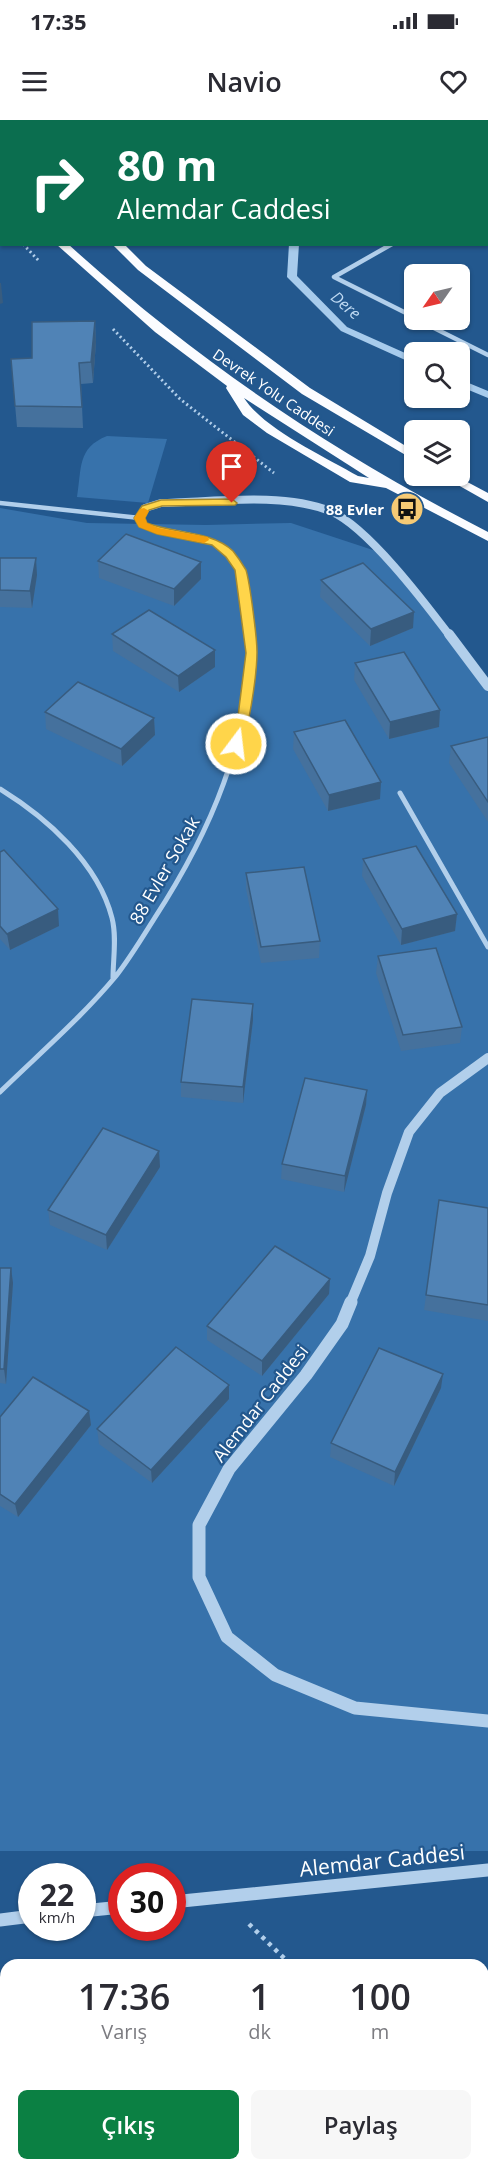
<!DOCTYPE html>
<html lang="tr">
<head>
<meta charset="utf-8">
<style>
  body { margin:0; font-family:"Open Sans",sans-serif; background:#f7f7f7; color:#2b2b33; height:100vh; display:flex; flex-direction:column; font-size:22px; white-space:nowrap }
  * { box-sizing:border-box; margin:0 }
  p { font-size:20px; color:#7c7c81 }
  .icon { flex:none; width:33px; height:33px; fill:none; stroke:currentColor; stroke-width:2; stroke-linecap:round; stroke-linejoin:round }
  .map { position:relative; flex:1; overflow:hidden }
  .drawer { position:absolute; left:0px; top:1839px; width:489px; height:212px; display:flex; flex-direction:column; background:#fff; border-radius:18px 18px 0 0; box-shadow:0 2px 4px #0004 }
  .drawer>* { flex:none }
  .top-card { position:absolute; left:0px; top:0px; width:489px; height:126px; box-shadow:0 2px 4px #0004; background:#0b6e4f; color:#fff; overflow:hidden }
  .needle { width:39px; rotate:236deg }
  .buttons { position:absolute; left:404px; top:144px; display:grid; gap:12px }
  .buttons a { display:grid; place-items:center; width:66px; height:66px; border-radius:9px; background:#fff; box-shadow:0 2px 4px #0004; font-size:30px }
  .speed { position:absolute; left:18px; top:1743px; display:flex; gap:12px; font-size:30px; font-weight:700; text-align:center }
  .speed>* { display:grid; place-content:center; width:78px; height:78px; border-radius:50%; background:#fff; box-shadow:0 2px 4px #0004; line-height:1 }
  .speed small { font-size:15px; font-weight:400 }
  .speed .limit { border:9px solid #d22; background:#fff; color:#111 }
  .pin { position:absolute; display:grid; place-items:center; width:51px; height:51px; color:#fff; margin:-62px -26px; border-radius:50% 50% 50% 0; rotate:-45deg; box-shadow:0 0 6px #0007 }
  .pin .icon { rotate:45deg }
  .me { position:absolute; width:66px; margin:-33px; rotate:15deg; stroke-linejoin:round; filter:drop-shadow(0 0 4px #0008) }
  .turn { display:flex; align-items:center; gap:21px; height:126px; padding:0 18px; font-size:27px }
  .turn .icon { width:78px; height:78px; stroke-width:2.5 }
  .turn b { display:block; font-size:42px; line-height:51px }
  .eta { display:flex; justify-content:space-evenly; align-items:center; height:102px; text-align:center }
  .eta b { font-size:36px; font-weight:600; line-height:42px }
  .primary-button { display:flex; gap:12px; margin-top:auto; padding:12px 18px }
  .primary-button a { flex:1; height:69px; border-radius:9px; background:#0b8043; color:#fff; font-size:24px; font-weight:600; line-height:69px; text-align:center }
  .primary-button a+a { background:#f7f7f7; color:#2b2b33 }
  .status { display:flex; justify-content:space-between; align-items:center; height:42px; padding:0 30px; background:#fff; direction:ltr }
  .status svg { height:16px; fill:currentColor }
  header { display:flex; justify-content:space-between; align-items:center; height:78px; padding:0 18px; background:#fff; font-size:27px; font-weight:600 }
  .map>svg:first-child { display:block }
</style>
</head>
<body>
<div class="status"><b>17:35</b><svg viewBox="0 0 49 12"><path d="M0 12V9h3v3zM5 12V6h3v6zM10 12V3h3v9zM15 12V0h3v12zM26 1h20v11H26zM47 4h2v5h-2z"/></svg></div>
<header><svg class="icon" aria-label="menu" viewBox="0 0 24 24"><path d="M4 6h16M4 12h16M4 18h16"/></svg>Navio<svg class="icon" aria-label="heart" viewBox="0 0 24 24"><path d="M12 20l-8-8c-3-5 5-10 8-4 3-6 11-1 8 4z"/></svg></header>
<div class="map">
<svg width="488" height="2050" viewBox="0 0 488 2050">
  <rect width="100%" height="100%" fill="#23588e"/>
  <path fill="#3772ab" d="M107,316L167,319L148,383L77,377C82,348 77,328 107,316Z
    M0,388L87,403L206,405L291,403L379,432L488,569V1731H0Z"/>
  <g fill="none" stroke-linecap="round" stroke-linejoin="round">
    <path fill="#a7cbec" fill-rule="evenodd" d="M253,0H261L262,2H254Z
      M289,124H299L297,156L347,207L414,237V244L341,211L287,157Z
      M459,259L488,271V278L459,266Z"/>
    <path stroke="#b2cfeb" stroke-width="3" stroke-dasharray="2 3" stroke-linecap="butt" d="M0,96L2,98
      M23,124L39,141
      M113,209L180,279L274,353"/>
    <path stroke="#b2cfeb" stroke-width="4.5" stroke-dasharray="4 5" stroke-linecap="butt" d="M249,1804L291,1845
      M483,2031L488,2036"/>
    <path stroke="#b2cfeb" stroke-width="4.5" d="M392,124L334,157L414,197
      M418,200L488,235
      M0,383L140,398L142,405C162,411 182,412 202,418C245,431 248,477 249,516"/>
    <path stroke="#b2cfeb" stroke-width="5" d="M0,669C47,698 98,743 112,798C117,817 113,839 113,858
      M400,673L488,827
      M0,972C39,934 81,898 116,856C130,838 142,818 154,799C210,713 252,618 249,514"/>
    <path stroke="#b2cfeb" stroke-width="8" d="M391,0L393,2
      M140,398L145,388L161,383C212,382 282,372 330,391C367,406 425,483 450,516"/>
    <path stroke="#b2cfeb" stroke-width="10" d="M449,514L488,566
      M350,1184L370,1136L387,1073L409,1012L440,973L488,938"/>
    <path stroke="#b2cfeb" stroke-width="13" d="M351,1182L342,1204L306,1255L229,1349L199,1405V1457L227,1517L275,1555L355,1588L488,1601
      M172,1782L488,1750
      M82,1791L122,1787
      M0,1800L32,1796"/>
    <path fill="#fbfcff" fill-rule="evenodd" d="M0,0H8L9,2H2V4Z
      M0,59H2V66H0Z
      M56,124H68C198,242 332,332 488,412V421L386,368L350,362L267,313L243,295L226,268L227,266L155,212ZM244,278L369,358L358,356C325,337 264,309 244,278Z
      M112,124H124L146,146L310,268L414,331V340L302,274L138,150Z
      M442,356H456L488,373V382Z"/>
  </g>
  <path fill="#45719d" d="M95,201L96,222L93,263L81,264L83,308L17,307L11,239L32,238Z
    M0,438L37,455L32,488L0,487Z
    M98,441L201,459L174,486L99,458Z
    M321,460L413,508L370,526L320,477Z
    M112,514L215,547L179,572L113,531Z
    M355,543L440,590L439,607L389,619L354,560Z
    M45,592L154,598L155,615L122,646L46,609Z
    M294,612L380,679L328,691L293,629Z
    M488,617V702L449,643L451,626Z
    M0,732L59,806L10,830L0,819Z
    M363,739L457,794L455,811L401,825L362,756Z
    M246,753L320,821L319,838L261,843L246,769Z
    M378,836L462,907L460,923L401,931L376,853Z
    M253,884V900L243,983L181,977V962Z
    M367,970L366,985L344,1072L281,1059L282,1044Z
    M159,1031L160,1047L107,1130L50,1105L48,1090Z
    M439,1080L488,1088V1201L424,1190Z
    M0,1148H11L13,1163L6,1264L0,1263Z
    M330,1159L329,1174L262,1256L207,1220V1206Z
    M229,1265V1279L152,1363L99,1324L97,1309Z
    M441,1268L394,1366L330,1337L331,1323Z
    M89,1291L91,1305L18,1397L0,1386V1297Z"/>
  <path fill="#385c7f" d="M0,163H1L3,183L0,184Z
    M95,201L96,222L93,263L91,242Z
    M36,438L37,455L32,488L30,471Z
    M201,442V459L174,486V469Z
    M414,492L413,508L370,526L371,509Z
    M215,530V547L179,572L178,556Z
    M440,590L439,607L389,619L390,602Z
    M154,598L155,615L122,646L121,629Z
    M381,662L380,679L328,691L329,675Z
    M58,789L59,806L10,830L7,814Z
    M457,794L455,811L401,825L402,809Z
    M253,884V900L243,983V967Z
    M367,970L366,985L344,1072L345,1056Z
    M159,1031L160,1047L107,1130L106,1115Z
    M11,1148L13,1163L6,1264L4,1249Z
    M330,1159L329,1174L262,1256V1241Z
    M443,1254L441,1268L394,1366L395,1352Z
    M229,1265V1279L152,1363L151,1350Z
    M89,1291L91,1305L18,1397L15,1384Z"/>
  <path fill="#5083b6" stroke="#385c7f" stroke-width="1.5" d="M95,201L91,242L79,243L82,287L15,286L11,239L32,238V202Z
    M126,414L201,442L174,469L98,441Z
    M0,438H36L30,471L0,470Z
    M363,443L414,492L371,509L321,460Z
    M149,490L215,530L178,556L112,514Z
    M404,532L440,590L390,602L355,543Z
    M78,562L154,598L121,629L45,592Z
    M345,600L381,662L329,675L294,612Z
    M488,617V682L451,626Z
    M416,726L457,794L402,809L363,739Z
    M4,730L58,789L7,814L0,806V732Z
    M304,747L320,821L261,827L246,753Z
    M436,828L462,907L403,915L378,836Z
    M192,879L253,884L243,967L181,962Z
    M305,958L367,970L345,1056L282,1044Z
    M103,1008L159,1031L106,1115L48,1090Z
    M439,1080L488,1088V1185L426,1175Z
    M275,1126L330,1159L262,1241L207,1206Z
    M0,1148H11L4,1249H0Z
    M176,1227L229,1265L151,1350L97,1309Z
    M379,1228L443,1254L395,1352L331,1323Z
    M33,1257L89,1291L15,1384L0,1374V1297Z
    M197,2044H335L337,2050H199Z"/>
  <path fill="#ffd54a" stroke="#a68a30" stroke-width="1.5" d="M232,379L237,383L235,385L162,386L149,390L145,398L147,403C174,414 211,410 233,431C237,436 243,445 246,450C250,463 257,518 257,532C257,548 249,624 236,628L230,624L237,604L246,533L235,450L226,437L212,425L157,414L139,407L134,398L142,386L161,380Z"/>
  <path fill="#f59e0b" d="M144,388L149,391L145,398L147,403L159,408L208,417L209,420L204,423L157,414L139,407L134,398L140,389Z"/>
  <defs>
    <symbol id="bus-disc" viewBox="-11 -11 22 22"><circle r="9.5" fill="#f6ca75" stroke="#23588e"/><path d="M-5-6H5V4H4V6H2V4H-2V6H-4V4H-5ZM-3.5-4V0h7V-4ZM-3.5 1.2v1.5H-2V1.2ZM2 1.2v1.5H3.5V1.2Z" fill="#111"/></symbol>
  </defs>
  <g fill-rule="evenodd">
    <use href="#bus-disc" x="388" y="370" width="38" height="38"/>
  </g>
  <g text-anchor="middle" dominant-baseline="central" stroke-width="4.5" stroke-linejoin="round" paint-order="stroke">
    <g font-size="15" fill="#fff" stroke="#23588e">
      <text transform="translate(274 272) rotate(34)">Devrek Yolu Caddesi</text>
    </g>
    <g font-size="15" font-weight="bold" fill="#fff" stroke="#23588e" text-anchor="end">
      <text x="384" y="389">88 Evler</text>
    </g>
    <g font-size="16" font-style="italic" fill="#bed9f2" stroke="#23588e">
      <text transform="translate(346 185) rotate(41)">Dere</text>
    </g>
    <g font-size="18" fill="#fff" stroke="#23588e">
      <text transform="translate(164 750) rotate(-60)">88 Evler Sokak</text>
      <text transform="translate(260 1283) rotate(-52)">Alemdar Caddesi</text>
    </g>
    <g font-size="21" fill="#fff" stroke="#23588e">
      <text transform="translate(382 1740) rotate(-6)">Alemdar Caddesi</text>
    </g>
  </g>
</svg>
<div class="buttons">
<a><svg class="needle" viewBox="-14 -14 28 28"><path d="M0-13l5 13h-10z" fill="#e53935"/><path d="M0 13l5-13h-10z" fill="#7c7c81"/></svg></a>
<a><svg class="icon" aria-label="search" viewBox="0 0 24 24"><circle cx="10" cy="10" r="6"/><path d="M15 15l6 6"/></svg></a>
<a><svg class="icon" aria-label="layers" viewBox="0 0 24 24"><path d="M12 4l9 5-9 5-9-5zM3 14l9 5 9-5"/></svg></a>
</div>
<div class="speed"><div>22<small>km/h</small></div><div class="limit">30</div></div>
<div class="pin" style="left:232px;top:383px;background:#d93025"><svg class="icon" aria-label="arrive" viewBox="0 0 24 24"><path d="M6 21V4h12l-3 4 3 4H6"/></svg></div>
<svg class="me" style="left:236px;top:624px" viewBox="-20 -20 40 40"><circle r="17" fill="#ffd54a" stroke="#fff" stroke-width="3"/><path d="M0-11L8 9 0 5-8 9z" fill="#fff"/></svg>
<div class="top-card">
<div class="turn"><svg class="icon" aria-label="right" viewBox="0 0 24 24"><path d="M7 20v-9h11M14 6l5 5-5 5"/></svg><div><b>80 m</b>Alemdar Caddesi</div></div>
</div>
<section class="drawer">
<div class="eta">
<div><b>17:36</b><p>Varış</p></div>
<div><b>1</b><p>dk</p></div>
<div><b>100</b><p>m</p></div>
</div>
<div class="primary-button"><a>Çıkış</a><a>Paylaş</a></div>
</section>
</div>
</body>
</html>
